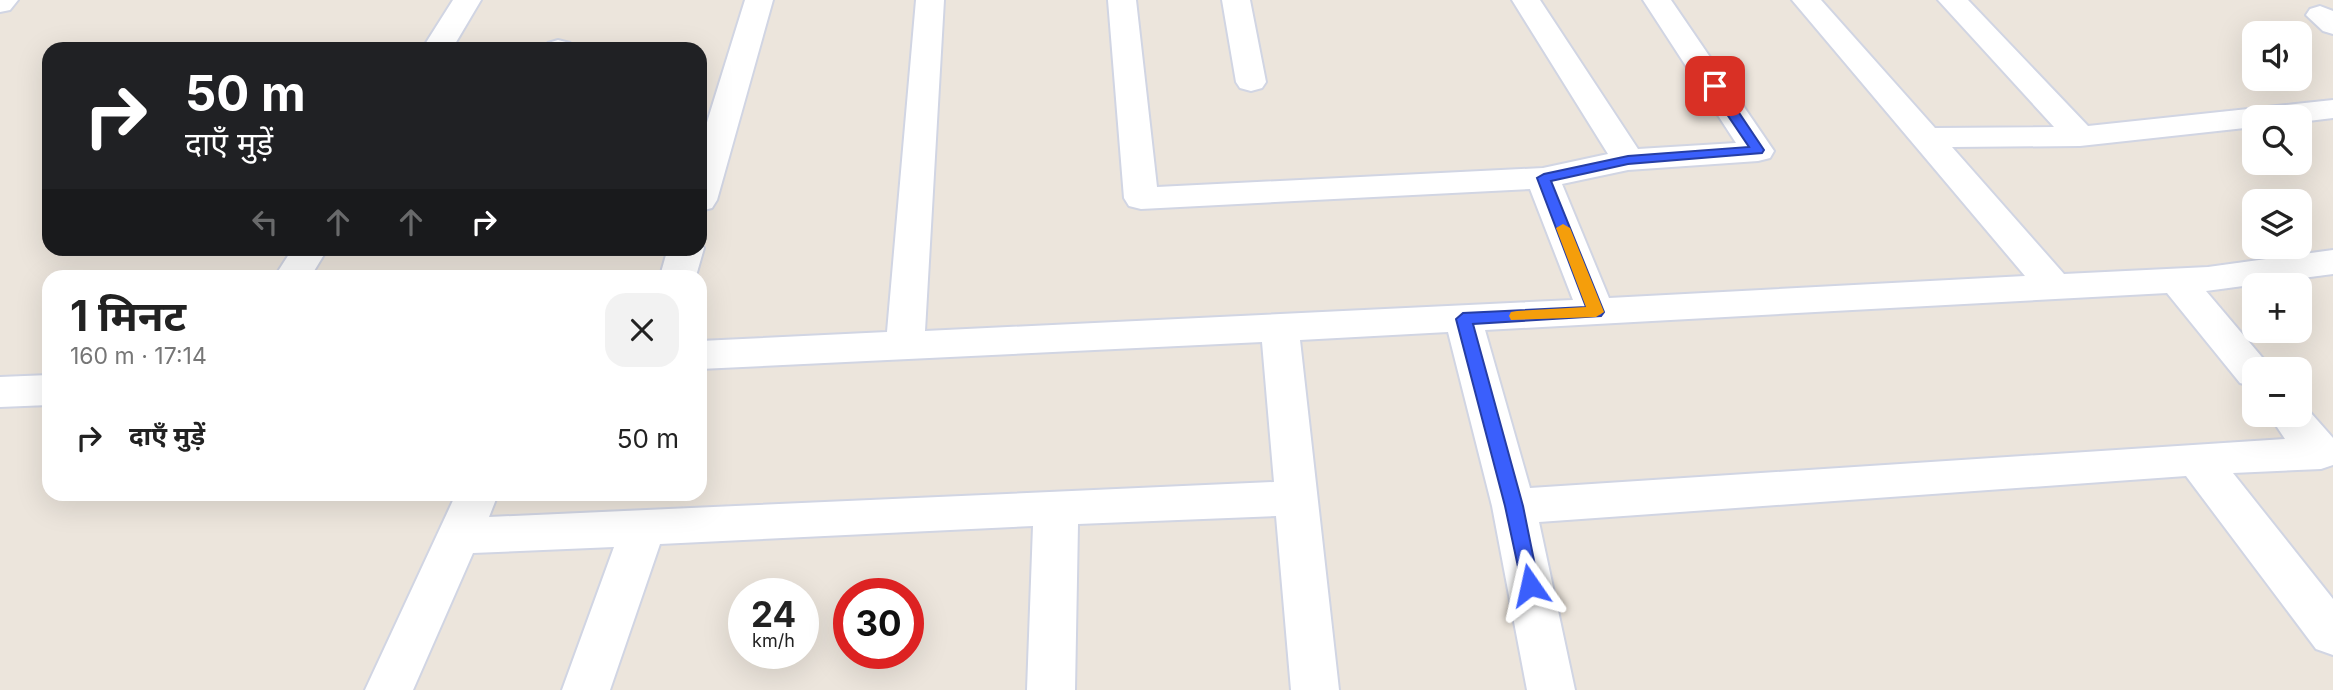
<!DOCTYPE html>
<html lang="hi">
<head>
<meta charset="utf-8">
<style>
  body { margin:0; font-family:Inter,"Noto Sans Devanagari",sans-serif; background:#f2f2f2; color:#222; height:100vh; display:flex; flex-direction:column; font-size:26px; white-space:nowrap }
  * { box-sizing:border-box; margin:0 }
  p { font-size:23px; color:#767676 }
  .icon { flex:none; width:38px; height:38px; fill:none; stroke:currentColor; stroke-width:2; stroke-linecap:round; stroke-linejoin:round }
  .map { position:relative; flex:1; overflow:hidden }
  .details { position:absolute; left:42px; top:270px; width:665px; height:231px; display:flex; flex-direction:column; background:#fff; border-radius:21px; box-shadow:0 7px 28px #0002 }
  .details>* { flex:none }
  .top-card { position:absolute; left:42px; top:42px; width:665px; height:214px; border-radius:21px; box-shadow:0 7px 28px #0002; background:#202124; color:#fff; overflow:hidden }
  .fabs { position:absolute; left:2242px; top:21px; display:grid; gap:14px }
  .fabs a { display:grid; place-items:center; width:70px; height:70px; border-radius:14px; background:#fff; box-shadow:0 7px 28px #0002; font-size:35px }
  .speed { position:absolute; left:728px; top:578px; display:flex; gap:14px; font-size:35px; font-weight:700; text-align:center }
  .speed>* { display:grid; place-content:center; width:91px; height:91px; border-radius:50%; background:#fff; box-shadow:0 7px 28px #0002; line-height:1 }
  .speed small { font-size:18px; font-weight:400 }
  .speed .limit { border:10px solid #d22; background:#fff; color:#111 }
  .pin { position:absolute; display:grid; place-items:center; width:60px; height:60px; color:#fff; margin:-30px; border-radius:14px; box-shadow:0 4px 10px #0006 }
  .me { position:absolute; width:77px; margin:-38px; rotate:349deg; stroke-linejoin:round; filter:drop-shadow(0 0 5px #0008) }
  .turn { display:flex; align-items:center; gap:24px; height:147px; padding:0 28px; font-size:32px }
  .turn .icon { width:91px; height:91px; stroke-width:2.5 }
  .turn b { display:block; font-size:49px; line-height:60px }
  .lanes { display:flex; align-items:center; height:66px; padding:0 28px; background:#0003; justify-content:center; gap:35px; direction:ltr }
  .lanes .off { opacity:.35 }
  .round { display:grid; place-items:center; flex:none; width:74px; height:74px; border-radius:21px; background:#f2f2f2 }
  .head { display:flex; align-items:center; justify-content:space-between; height:119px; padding:0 28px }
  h1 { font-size:42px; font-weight:700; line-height:52px }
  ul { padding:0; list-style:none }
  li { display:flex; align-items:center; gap:21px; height:98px; padding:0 28px }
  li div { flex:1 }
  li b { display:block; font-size:26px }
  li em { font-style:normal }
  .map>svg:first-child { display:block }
</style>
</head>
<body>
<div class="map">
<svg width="2333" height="690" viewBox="0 0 2333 690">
  <rect width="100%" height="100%" fill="#ece5dc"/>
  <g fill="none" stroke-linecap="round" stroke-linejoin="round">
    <defs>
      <path id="minor" d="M0,0H18L10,10L0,12Z
        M453,0H481L452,49H422Z
        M745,0H773L717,200L712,208L700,211V145Z
        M916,0H944L925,331L1573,300L1530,189L1141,209L1129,206L1124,198L1108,0H1136L1157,187L1543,168L1608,154L1512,0H1540L1638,149L1736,143L1643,0H1671L1774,151L1770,158L1758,161L1628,170L1562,184L1609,298L2025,276L1792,0H1821L1935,128L2054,127L1938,0H1968L2088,126L2333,100V118L2300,122V117H2254V127L2080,146L1952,147L2064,274L2208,267L2333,250V274L2206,291L2272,369H2254V387L2240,383L2167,293L1485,330L1530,488L2285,439L2269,415H2300V403L2303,404L2333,438V465L2321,469L2233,473L2333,599V655L2316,649L2186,476L1539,522L1575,690H1527L1492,506L1448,332L1300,340L1339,690H1291L1276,516L1078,524L1075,690H1027L1033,526L660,544L610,690H562L614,547L473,553L413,690H365L456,494H498L489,517L1274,482L1262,342L700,369V341L887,332Z
        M1222,0H1250L1266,82L1262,88L1251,91L1240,88L1236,82Z
        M2320,6L2333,11V34L2323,31L2306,15L2310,9Z
        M558,40L570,43L575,49H543L548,43Z
        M700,242L704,248L696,276H660L668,248H700Z
        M293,248H328L311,276H275Z
        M49,375V405L0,407V377Z"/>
    </defs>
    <use href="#minor" stroke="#d1d5e3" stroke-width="4"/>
    <use href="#minor" fill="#fff" fill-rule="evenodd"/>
  </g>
  <path fill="#3a5ffc" stroke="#263ea4" stroke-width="2" d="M1715,82L1719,83L1764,150L1762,153L1628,164L1551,181L1604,312L1601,316L1473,324L1523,506L1539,585L1536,590L1530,593L1523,590L1505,506L1456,319L1463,313L1586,307L1537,178L1544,174L1628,156L1749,147L1708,86Z"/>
  <path fill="#f59e0b" d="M1563,224L1570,228L1604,312L1596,317L1511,320L1509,316L1511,312L1517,311L1586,307L1556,228Z"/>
</svg>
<div class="fabs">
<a><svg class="icon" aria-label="sound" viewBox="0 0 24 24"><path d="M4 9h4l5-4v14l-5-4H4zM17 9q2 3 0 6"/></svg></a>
<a><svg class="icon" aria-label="search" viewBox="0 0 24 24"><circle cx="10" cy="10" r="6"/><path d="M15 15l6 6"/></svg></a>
<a><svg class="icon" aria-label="layers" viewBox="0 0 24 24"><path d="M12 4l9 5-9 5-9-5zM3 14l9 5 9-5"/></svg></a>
<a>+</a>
<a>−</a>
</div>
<div class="speed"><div>24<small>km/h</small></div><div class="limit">30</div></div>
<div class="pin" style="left:1715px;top:86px;background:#d93025"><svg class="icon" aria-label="arrive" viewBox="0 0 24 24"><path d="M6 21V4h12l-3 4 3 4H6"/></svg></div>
<svg class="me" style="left:1530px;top:585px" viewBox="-20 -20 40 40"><path d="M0-17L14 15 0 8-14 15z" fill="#3a5ffc" stroke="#fff" stroke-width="4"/></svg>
<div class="top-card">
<div class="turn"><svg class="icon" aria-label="right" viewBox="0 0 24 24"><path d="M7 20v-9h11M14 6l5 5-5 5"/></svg><div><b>50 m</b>दाएँ मुड़ें</div></div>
<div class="lanes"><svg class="icon off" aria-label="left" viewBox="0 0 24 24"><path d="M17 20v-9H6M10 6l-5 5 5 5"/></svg><svg class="icon off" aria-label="ahead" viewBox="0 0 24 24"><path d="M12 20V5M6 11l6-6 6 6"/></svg><svg class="icon off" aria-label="ahead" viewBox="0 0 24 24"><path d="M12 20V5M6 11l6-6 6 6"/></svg><svg class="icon" aria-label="right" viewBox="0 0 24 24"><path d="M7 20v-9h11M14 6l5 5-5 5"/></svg></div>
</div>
<section class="details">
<div class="head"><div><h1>1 मिनट</h1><p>160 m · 17:14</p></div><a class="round"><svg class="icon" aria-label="close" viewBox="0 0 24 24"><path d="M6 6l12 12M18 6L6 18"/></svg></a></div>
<ul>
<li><svg class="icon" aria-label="right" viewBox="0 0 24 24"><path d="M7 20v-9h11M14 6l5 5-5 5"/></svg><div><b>दाएँ मुड़ें</b></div><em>50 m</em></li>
</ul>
</section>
</div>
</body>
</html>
